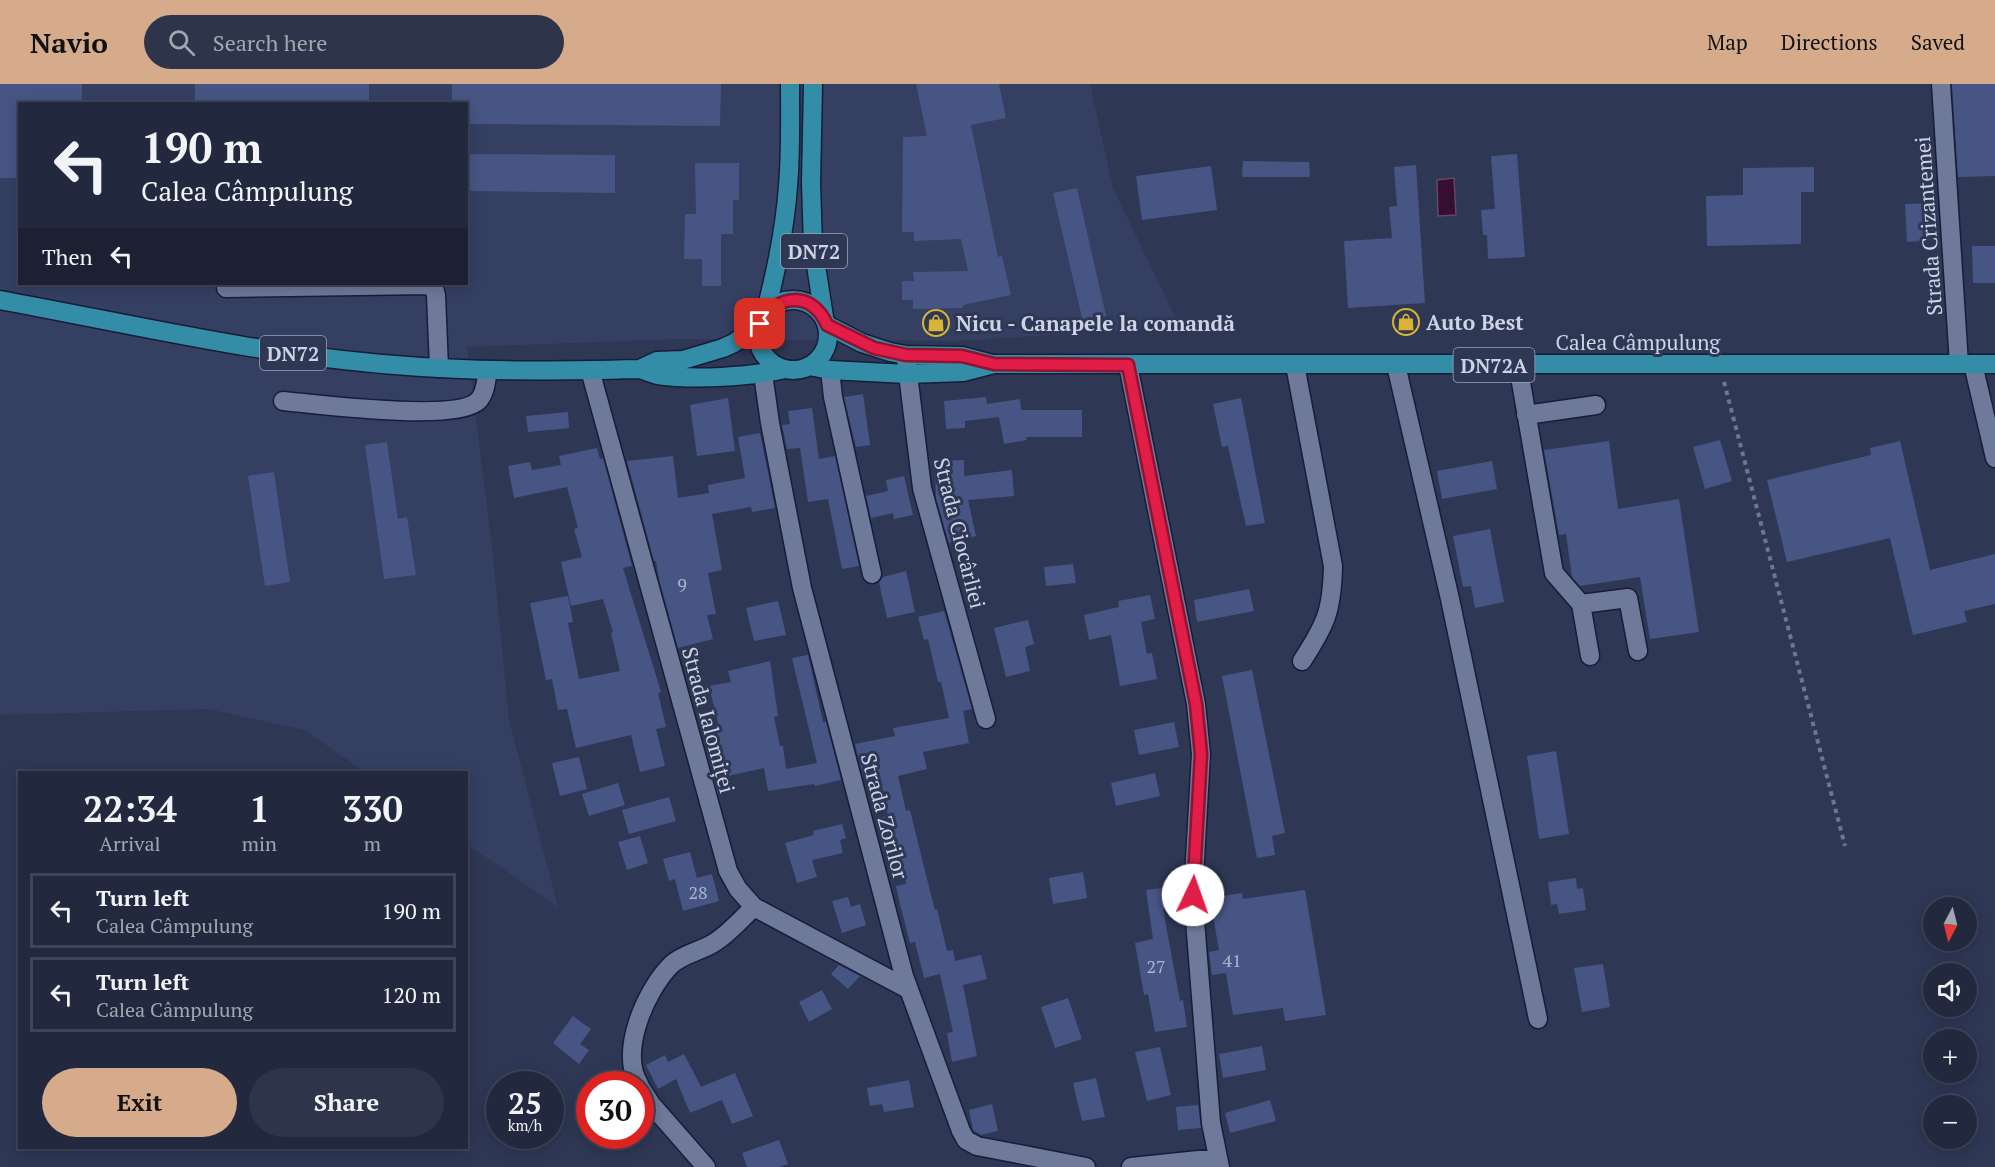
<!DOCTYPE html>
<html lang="en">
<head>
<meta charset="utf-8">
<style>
  body { margin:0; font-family:"PT Serif",serif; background:#2e354a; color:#f1f3f6; height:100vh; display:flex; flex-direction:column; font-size:22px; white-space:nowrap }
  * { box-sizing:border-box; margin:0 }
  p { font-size:20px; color:#a2a6b0 }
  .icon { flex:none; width:33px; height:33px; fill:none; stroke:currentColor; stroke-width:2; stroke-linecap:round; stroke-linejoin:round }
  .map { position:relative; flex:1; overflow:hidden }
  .details { position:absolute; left:18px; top:687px; width:450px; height:378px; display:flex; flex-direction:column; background:#22293f; border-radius:0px; box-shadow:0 3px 15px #0003,0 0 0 2px #3f4559 }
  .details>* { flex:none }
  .top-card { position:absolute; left:18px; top:18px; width:450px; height:183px; border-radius:0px; box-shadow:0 3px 15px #0003,0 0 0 2px #3f4559; background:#22293f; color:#f1f3f6; overflow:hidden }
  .needle { width:39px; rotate:187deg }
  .fabs { position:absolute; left:1923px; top:813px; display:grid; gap:12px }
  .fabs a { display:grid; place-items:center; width:54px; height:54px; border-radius:50%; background:#22293f; box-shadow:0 3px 15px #0003,0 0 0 2px #3f4559; font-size:30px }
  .speed { position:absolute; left:486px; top:987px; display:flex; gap:12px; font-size:30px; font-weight:700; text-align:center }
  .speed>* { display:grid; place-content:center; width:78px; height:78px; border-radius:50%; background:#22293f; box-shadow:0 3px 15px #0003,0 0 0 2px #3f4559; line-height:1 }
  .speed small { font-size:15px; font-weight:400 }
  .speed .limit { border:9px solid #d22; background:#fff; color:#111 }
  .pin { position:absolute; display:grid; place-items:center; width:51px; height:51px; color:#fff; margin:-26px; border-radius:12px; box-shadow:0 3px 9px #0006 }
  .me { position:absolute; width:66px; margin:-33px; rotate:3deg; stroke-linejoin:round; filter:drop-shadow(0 0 4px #0008) }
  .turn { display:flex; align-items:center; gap:21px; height:126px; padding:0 24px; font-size:27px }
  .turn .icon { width:78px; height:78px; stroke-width:2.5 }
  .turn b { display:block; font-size:42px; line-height:51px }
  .then { display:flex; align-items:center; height:57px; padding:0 24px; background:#0003; gap:12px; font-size:22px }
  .eta { display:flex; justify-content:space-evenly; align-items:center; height:102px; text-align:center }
  .eta b { font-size:36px; font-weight:800; line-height:42px }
  .primary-button { display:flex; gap:12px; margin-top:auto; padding:12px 24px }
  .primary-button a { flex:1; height:69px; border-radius:36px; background:#d6ab8b; color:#111; font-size:24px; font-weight:800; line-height:69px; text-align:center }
  .primary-button a+a { background:#2e354a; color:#f1f3f6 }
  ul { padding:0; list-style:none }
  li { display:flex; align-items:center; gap:18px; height:75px; margin:0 12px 9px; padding:0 12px; border:3px solid #3f4559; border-radius:0px }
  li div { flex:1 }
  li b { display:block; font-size:22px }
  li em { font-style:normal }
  header { display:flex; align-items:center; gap:36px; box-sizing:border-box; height:84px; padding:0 30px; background:#d6ab8b; color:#111 }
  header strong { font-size:28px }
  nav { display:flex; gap:33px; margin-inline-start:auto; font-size:21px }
  .search { width:420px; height:54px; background:#2e354a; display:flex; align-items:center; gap:15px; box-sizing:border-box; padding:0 21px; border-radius:33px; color:#a2a6b0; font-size:22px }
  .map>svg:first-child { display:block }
</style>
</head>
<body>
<header>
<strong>Navio</strong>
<div class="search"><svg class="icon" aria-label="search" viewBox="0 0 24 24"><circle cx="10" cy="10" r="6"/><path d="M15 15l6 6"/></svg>Search here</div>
<nav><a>Map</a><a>Directions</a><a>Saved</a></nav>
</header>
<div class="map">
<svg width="1995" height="1083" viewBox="0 0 1995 1083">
  <rect width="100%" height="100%" fill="#2e3754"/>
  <path fill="#353f62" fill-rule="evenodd" d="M0,0H1090L1113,104L1180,243L956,257L678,255L467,263L491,453L509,636L558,823L467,760L466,688H364L305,646L208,625L0,631ZM20,20H466V200H20Z"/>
  <path fill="#350e32" stroke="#634968" stroke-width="1.5" d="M1454,94L1456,131L1438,132L1437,96Z"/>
  <path fill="#475585" d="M0,0H82V20H20V94H0Z
    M195,0H369V20H195Z
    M452,0H721L720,42L466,40V20H452Z
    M916,0H999L1006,34L971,41L998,173L1002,172L1011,211L963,221V224L913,225V216H902V197H914L913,188L968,187L961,155L914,157V148H902L903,53L927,52Z
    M1952,0H1995V92L1958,93Z
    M466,70L615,71V109L466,107Z
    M1517,70L1525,173L1488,175L1487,151H1483L1481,126L1495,125L1491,72Z
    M1243,77L1309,78L1310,93H1242Z
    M695,79H739V116H733V150H721V202H702V175H684L685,130H696Z
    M1416,81L1425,219L1348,224L1344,157L1392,154L1389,123L1397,122L1394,83Z
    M1211,82L1217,126L1142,136L1136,92Z
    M1814,83V108H1801V160L1707,162L1706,112L1743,111V84Z
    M1077,104L1106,232L1083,238L1053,109Z
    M1937,119L1939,142H1933L1934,156L1907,158L1905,120Z
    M1972,162H1995V199H1973Z
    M863,310L870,361L856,363L844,313Z
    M986,313L987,320L1020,315L1021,326H1082V353H1026L1027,356L1004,360L999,333L965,337V344L946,345L944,317Z
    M728,314L735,367L697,372L690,321Z
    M1241,314L1265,439L1246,442L1228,362L1222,363L1213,320Z
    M812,324L819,375L835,372L859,482L842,485L828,415L808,418L800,364L787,365L782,341L790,340L788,327Z
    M568,328L569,344L528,348L526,332Z
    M760,349L775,424L752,428L751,423L712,430L722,486L708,489L716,530L707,531L713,555L678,564L659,495L656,477H654L627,377L673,372L678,414L709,409L708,401L745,394L738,353Z
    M1720,356L1732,397L1705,405L1693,363Z
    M1609,357L1618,425L1679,415L1699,548L1650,555L1640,493L1580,502L1572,493L1566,450L1559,451L1544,366Z
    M1900,357L1930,486L1995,470V520L1964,527L1967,538L1913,551L1890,454L1787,478L1767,396L1871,371L1870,364Z
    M387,358L398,435L407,433L416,491L384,495L365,361Z
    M597,364L600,375L603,374L632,482L623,484L661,608L658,609L666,643L656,645L665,682L640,688L631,651L576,664L567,625L558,626L552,595L546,596L530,519L568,512L573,538L568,539L579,595L620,587L611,549L613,548L603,515L571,522L561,478L582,473L574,445L578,444L567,403L514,414L508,382L530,378L532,386L561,381L559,372Z
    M964,376V392L1012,386L1014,412L968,416L976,452L949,459L936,414L935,377Z
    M1492,377L1497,405L1442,415L1437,387Z
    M274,388L290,498L265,502L248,392Z
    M904,392L913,431L894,435L893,429L871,434L866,412L888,407L886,396Z
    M1490,445L1504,518L1475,524L1471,502L1463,503L1453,452Z
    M1073,480L1076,499L1046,502L1044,483Z
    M906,487L915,528L887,534L879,499L883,493Z
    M1249,505L1254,527L1197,538L1194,516Z
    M1150,511L1155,535L1141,538L1147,570L1152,569L1157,595L1120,602L1111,551L1089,556L1084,531L1119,523L1118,517Z
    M778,517L786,551L754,557L746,524Z
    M944,527L972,625L963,627L969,659L923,668L927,685L898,692L906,727L910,726L927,795L935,826L937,825L947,867L953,866L955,877L981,871L987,895L963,901L977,972L952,978L947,949L953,948L940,890L924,894L915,858L910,859L900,820L896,802L906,800L897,754L882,757L877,734L888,732L879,688L863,691L855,660L895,652L893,644L949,634L941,598H938L928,555L924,556L918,533Z
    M1028,536L1034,560L1025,563L1030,587L1006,593L994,544Z
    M808,571L823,638H826L841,696L815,702L814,700L768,707L764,684L723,693L717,670L720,669L714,644L719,643L709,602L731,598L728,587L770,577L778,632L774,633L780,662H783L786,685L817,679L792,574Z
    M1252,586L1285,749L1272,752L1275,771L1257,774L1222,592Z
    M1174,638L1179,663L1139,671L1134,646Z
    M1556,667L1569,750L1539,755L1527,672Z
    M579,673L587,705L560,712L552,679Z
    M1155,689L1160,712L1116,722L1111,699Z
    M618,699L625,721L589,732L582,710Z
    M669,713L676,737L629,750L622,726Z
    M842,740L846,754L840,756L843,769L812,776L817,793L797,799L785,759L814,751L813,747Z
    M640,752L648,779L627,786L618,758Z
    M690,768L697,794L712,790L719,817L683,827L675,795L669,797L663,775Z
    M1083,788L1087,814L1053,820L1049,794Z
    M1576,794L1577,805L1583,804L1586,826L1559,830L1557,820L1551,821L1548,798Z
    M1177,802L1180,822L1163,825L1180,917L1183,916L1187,943L1155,948L1148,910L1144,911L1135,859L1153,855L1146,806Z
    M1305,806L1326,931L1285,937L1283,924L1233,931L1226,889L1212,891L1209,868L1219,866L1210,814L1242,809L1243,815Z
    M848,813L851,823L860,820L866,841L842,849L832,817Z
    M1603,880L1610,923L1582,928L1574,884Z
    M839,881L860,892L848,905L831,890Z
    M822,906L832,925L809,938L799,918Z
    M1068,914L1082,955L1055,964L1041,923Z
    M573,932L591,945L580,960L589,966L579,980L553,959Z
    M1262,962L1266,986L1223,994L1219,970Z
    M1160,963L1171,1011L1147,1017L1135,968Z
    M684,970L701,1003L735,989L753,1032L732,1040L722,1016L690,1029L676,995L658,1005L646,981L665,971L668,978Z
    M1096,994L1105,1033L1082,1037L1073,999Z
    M909,996L914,1023L884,1028L882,1020L870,1022L867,1004Z
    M1270,1016L1276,1037L1230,1049L1225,1029Z
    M992,1020L998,1047L981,1051L973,1046L969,1026Z
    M1198,1021L1201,1044L1178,1046L1176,1023Z
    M779,1056L788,1080L779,1083H747L742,1069Z"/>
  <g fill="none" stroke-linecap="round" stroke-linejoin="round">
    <defs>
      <path id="minor" d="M1941,0L1959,280
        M226,204L427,201L434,204L436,211L439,284
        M906,274L922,404L986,635
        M1973,280L1995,374
        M1128,281L1196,620L1201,670L1193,811L1211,1039L1220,1083
        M1295,281L1333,482C1332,527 1326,540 1302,577
        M1396,281L1450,515L1538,935
        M1518,281L1554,489L1581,520L1590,572
        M590,286L728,787L738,805L754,823L908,905
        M830,286L833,313L872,490
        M763,290L770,339L802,504L904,892L961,1047L966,1056L977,1062L1086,1083
        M283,317C316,320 459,339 479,316C486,308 486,296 488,286
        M1526,331L1596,321
        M1581,520L1628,514L1638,567
        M639,1000C619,967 646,906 671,881C681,871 700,867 712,860C728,851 741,835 754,823
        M640,1003L651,1020L706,1083
        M1131,1083L1218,1074"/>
      <path id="major" d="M813,0L811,99L813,162L824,233
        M0,216C131,240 262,271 395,281C476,288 558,287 640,285C646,287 652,290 658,291C693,296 751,293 785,285
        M758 251a35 35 0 1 1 70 0a35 35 0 1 1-70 0Z
        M765,230C776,188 785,145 788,102C791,68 790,34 790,0
        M827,241L862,259L890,268L906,271L962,272L992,280
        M809,282L830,286L907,290L963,288L994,280H1995
        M640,285L657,277L683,276L723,264L734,259L760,240"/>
    </defs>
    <use href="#minor" stroke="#171d38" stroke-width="21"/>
    <use href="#major" stroke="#171d38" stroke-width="21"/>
    <path stroke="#6f778f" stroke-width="4" stroke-dasharray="4.5 4.5" stroke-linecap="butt" d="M1724,298L1845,762"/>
    <use href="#minor" stroke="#6f799a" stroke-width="18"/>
    <use href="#major" stroke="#348da7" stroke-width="18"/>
  </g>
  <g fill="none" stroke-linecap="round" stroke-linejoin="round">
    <defs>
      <path id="route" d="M760,240C776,209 813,207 827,241L874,264L906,271L962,272L994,280L1128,281L1196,620L1201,670L1193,811"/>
    </defs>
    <use href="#route" stroke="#92132f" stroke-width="15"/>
    <use href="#route" stroke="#e11d48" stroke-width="10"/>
  </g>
  <defs>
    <symbol id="shop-ring" viewBox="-11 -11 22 22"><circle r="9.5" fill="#2e3754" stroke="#d9b334" stroke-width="1.5"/><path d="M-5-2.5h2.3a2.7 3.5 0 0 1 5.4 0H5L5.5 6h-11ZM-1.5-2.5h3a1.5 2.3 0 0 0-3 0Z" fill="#d9b334"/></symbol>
  </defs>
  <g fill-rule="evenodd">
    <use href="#shop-ring" x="1391" y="223" width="30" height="30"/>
    <use href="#shop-ring" x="921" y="224" width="30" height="30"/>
  </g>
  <g text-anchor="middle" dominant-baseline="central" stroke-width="6" stroke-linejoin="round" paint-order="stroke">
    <g font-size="18" fill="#acb4ce">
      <text x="682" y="500">9</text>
      <text x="698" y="808">28</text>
      <text x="1232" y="876">41</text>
      <text x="1156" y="882">27</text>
    </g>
    <g fill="#2e3754" stroke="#9ea5ba" stroke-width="1.5">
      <rect x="781" y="150" width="66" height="34" rx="4.5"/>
      <rect x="260" y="252" width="66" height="34" rx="4.5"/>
      <rect x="1453.5" y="264" width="81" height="34" rx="4.5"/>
    </g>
    <g font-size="20" font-weight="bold" fill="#ced4e6">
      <text x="814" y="167">DN72</text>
      <text x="293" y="269">DN72</text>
      <text x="1494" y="281">DN72A</text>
    </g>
    <g font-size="21" fill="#ced4e6" stroke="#2e3754">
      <text transform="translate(1928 142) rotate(-94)">Strada Crizantemei</text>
      <text x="1638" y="258">Calea Câmpulung</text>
      <text transform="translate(960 449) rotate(76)">Strada Ciocârliei</text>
      <text transform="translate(709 636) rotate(75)">Strada Ialomiței</text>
      <text transform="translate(885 732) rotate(75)">Strada Zorilor</text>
    </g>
    <g font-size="21" font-weight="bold" fill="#ced4e6" stroke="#2e3754" text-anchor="start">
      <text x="1426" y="238">Auto Best</text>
      <text x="956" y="239">Nicu - Canapele la comandă</text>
    </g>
  </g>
</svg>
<div class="fabs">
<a><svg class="needle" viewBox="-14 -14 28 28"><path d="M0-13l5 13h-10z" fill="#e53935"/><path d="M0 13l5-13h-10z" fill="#a2a6b0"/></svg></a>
<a><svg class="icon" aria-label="sound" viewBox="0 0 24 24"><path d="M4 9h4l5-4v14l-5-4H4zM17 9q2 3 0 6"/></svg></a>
<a>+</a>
<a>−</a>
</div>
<div class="speed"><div>25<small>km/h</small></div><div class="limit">30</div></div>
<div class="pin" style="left:760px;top:240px;background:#d93025"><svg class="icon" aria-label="arrive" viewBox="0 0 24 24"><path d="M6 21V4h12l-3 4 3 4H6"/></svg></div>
<svg class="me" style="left:1193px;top:811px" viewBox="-20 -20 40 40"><circle r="19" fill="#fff"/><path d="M0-13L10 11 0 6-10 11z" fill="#e11d48"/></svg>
<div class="top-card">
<div class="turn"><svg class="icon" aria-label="left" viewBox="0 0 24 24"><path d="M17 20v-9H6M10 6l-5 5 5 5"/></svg><div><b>190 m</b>Calea Câmpulung</div></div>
<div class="then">Then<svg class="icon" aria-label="left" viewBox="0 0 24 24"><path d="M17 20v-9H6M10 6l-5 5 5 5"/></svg></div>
</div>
<section class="details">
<div class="eta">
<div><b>22:34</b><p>Arrival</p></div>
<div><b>1</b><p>min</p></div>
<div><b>330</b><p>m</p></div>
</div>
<ul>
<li><svg class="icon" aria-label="left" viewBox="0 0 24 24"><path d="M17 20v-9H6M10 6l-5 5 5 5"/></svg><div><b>Turn left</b><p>Calea Câmpulung</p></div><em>190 m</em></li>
<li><svg class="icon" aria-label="left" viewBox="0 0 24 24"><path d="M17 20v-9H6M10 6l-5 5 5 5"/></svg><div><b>Turn left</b><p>Calea Câmpulung</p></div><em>120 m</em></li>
</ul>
<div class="primary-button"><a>Exit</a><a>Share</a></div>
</section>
</div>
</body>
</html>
